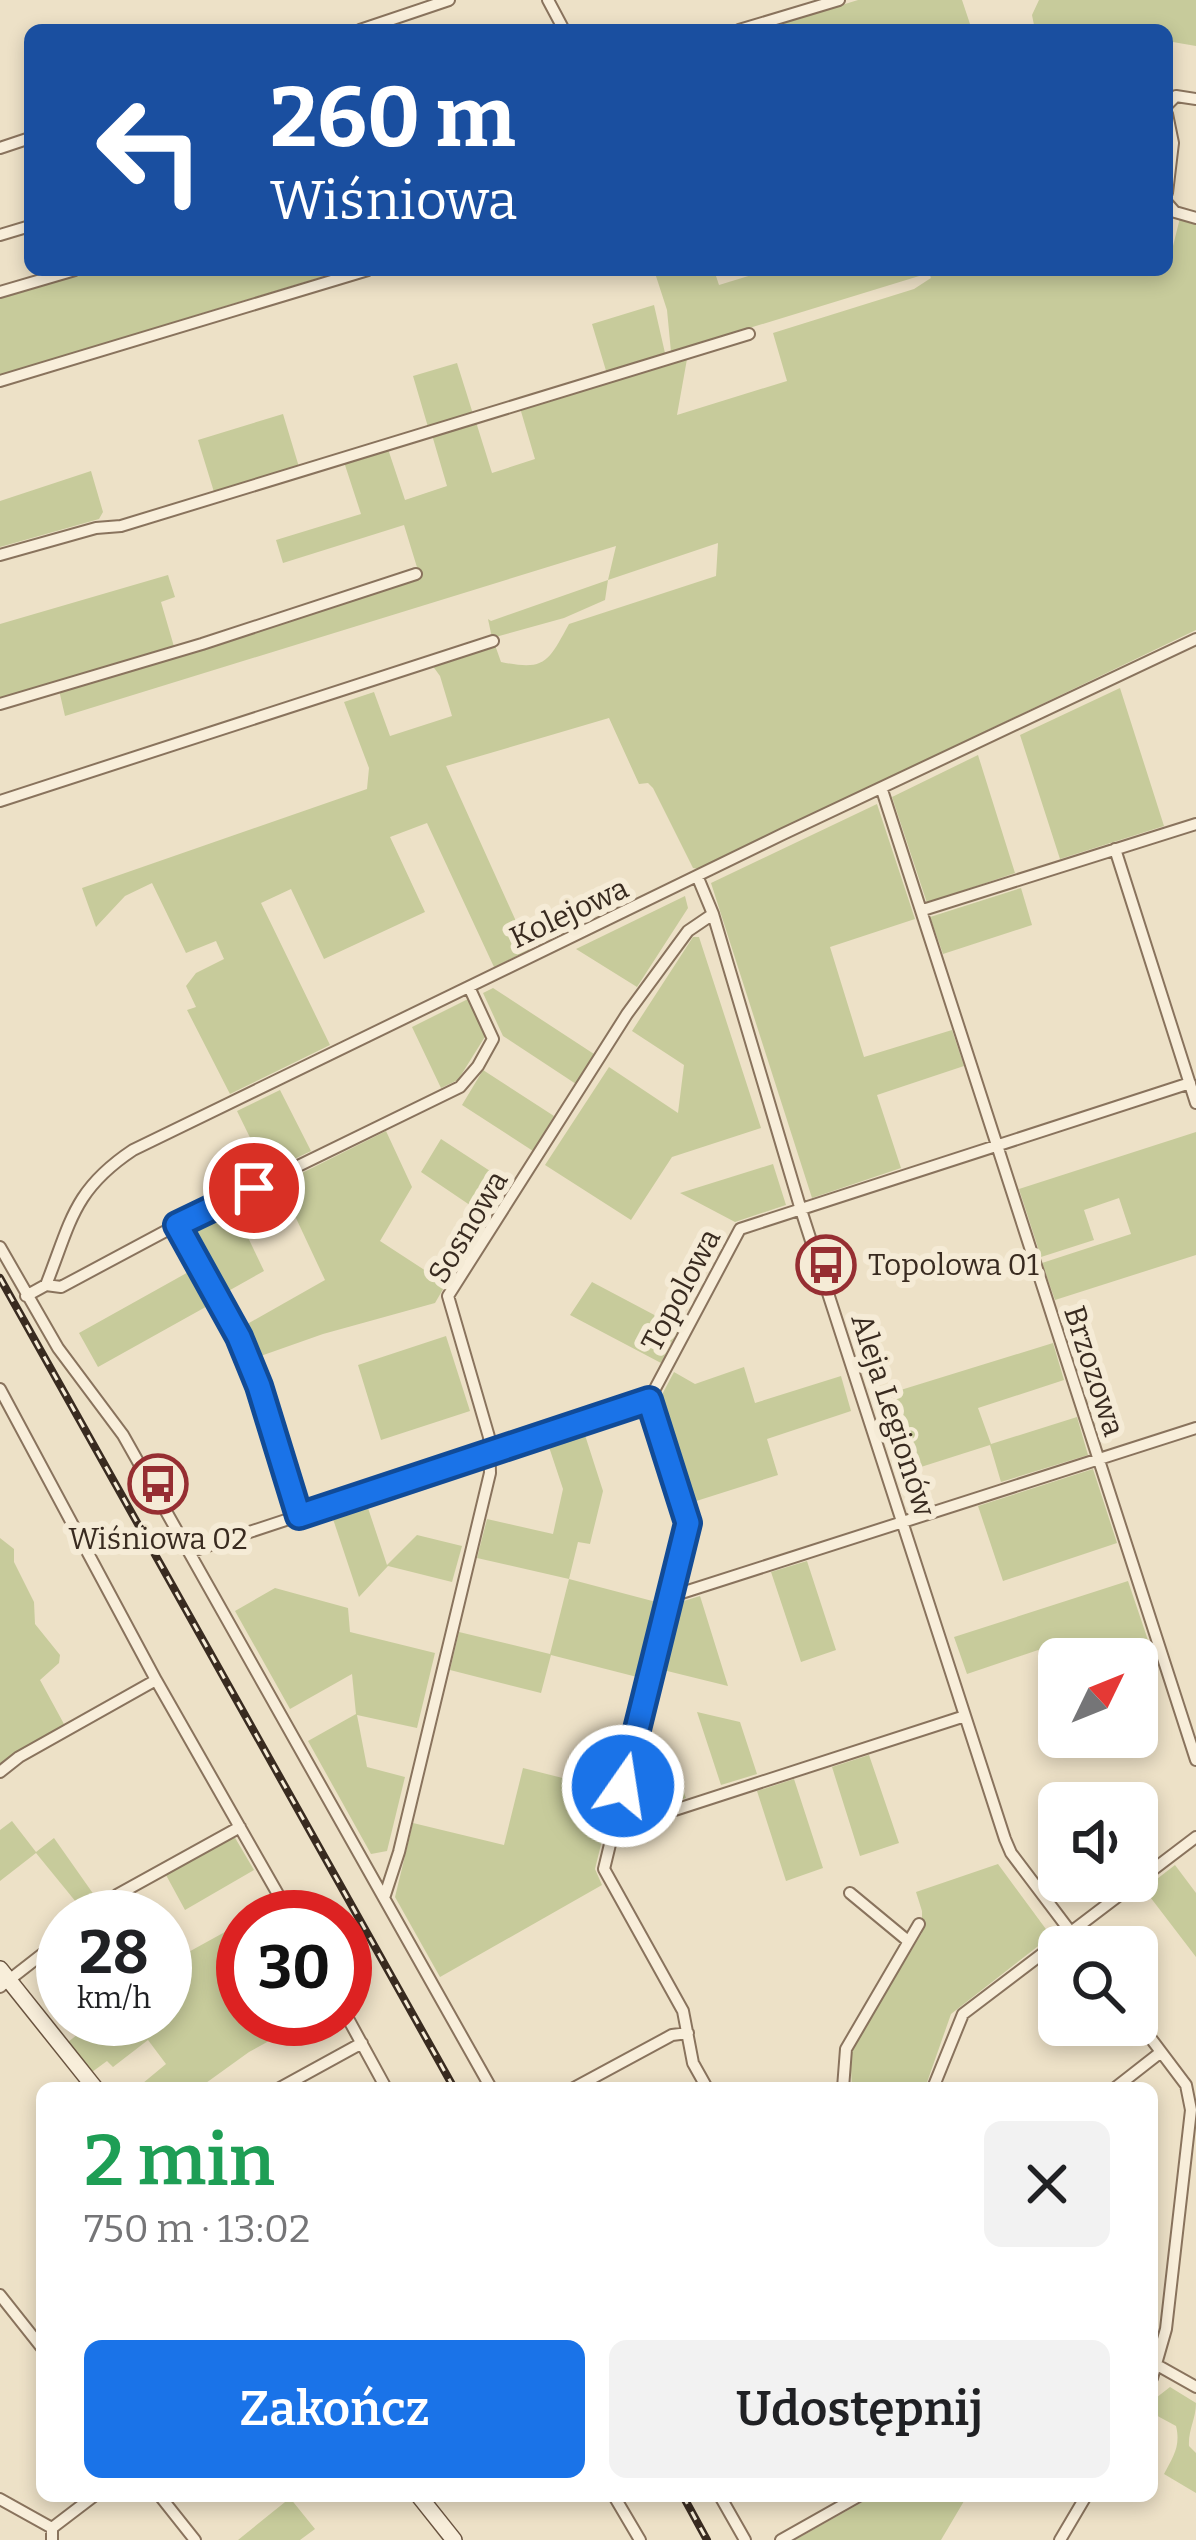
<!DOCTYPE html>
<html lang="pl">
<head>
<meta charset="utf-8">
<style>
  body { margin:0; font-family:Bitter,serif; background:#f2f2f2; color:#202124; height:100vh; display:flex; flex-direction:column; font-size:45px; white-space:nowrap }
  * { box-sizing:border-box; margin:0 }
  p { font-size:39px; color:#757577 }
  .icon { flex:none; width:66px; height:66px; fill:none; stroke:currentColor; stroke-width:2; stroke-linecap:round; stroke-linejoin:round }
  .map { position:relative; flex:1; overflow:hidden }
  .sheet { position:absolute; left:36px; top:2082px; width:1122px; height:420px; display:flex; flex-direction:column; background:#fff; border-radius:18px; box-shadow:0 6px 18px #0003 }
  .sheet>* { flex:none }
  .guide { position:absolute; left:24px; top:24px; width:1149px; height:252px; border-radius:18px; box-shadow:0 6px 18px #0003; background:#1a4fa0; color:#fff; overflow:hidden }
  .needle { width:78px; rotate:47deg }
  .buttons { position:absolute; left:1038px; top:1638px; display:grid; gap:24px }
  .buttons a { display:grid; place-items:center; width:120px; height:120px; border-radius:18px; background:#fff; box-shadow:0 6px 18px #0003; font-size:60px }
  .speed { position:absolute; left:36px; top:1890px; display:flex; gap:24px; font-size:60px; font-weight:700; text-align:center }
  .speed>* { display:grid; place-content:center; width:156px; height:156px; border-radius:50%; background:#fff; box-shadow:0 6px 18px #0003; line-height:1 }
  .speed small { font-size:30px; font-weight:400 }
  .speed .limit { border:18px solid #d22; background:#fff; color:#111 }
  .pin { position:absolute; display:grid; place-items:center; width:102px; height:102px; color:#fff; margin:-51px; border:6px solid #fff; border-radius:50%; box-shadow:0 3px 12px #0007 }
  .me { position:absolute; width:132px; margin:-66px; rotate:13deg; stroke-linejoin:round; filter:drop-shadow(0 0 9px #0008) }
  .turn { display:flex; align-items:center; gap:42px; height:252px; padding:0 48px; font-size:54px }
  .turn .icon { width:156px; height:156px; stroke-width:2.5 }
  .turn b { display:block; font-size:84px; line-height:102px }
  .round { display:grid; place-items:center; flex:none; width:126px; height:126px; border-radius:18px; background:#f2f2f2 }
  .head { display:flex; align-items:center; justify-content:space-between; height:204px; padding:0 48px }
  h1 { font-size:72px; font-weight:600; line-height:90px; color:#1e9e55 }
  .button { display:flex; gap:24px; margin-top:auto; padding:24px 48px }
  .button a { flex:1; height:138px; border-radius:18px; background:#1a73e8; color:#fff; font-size:48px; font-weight:600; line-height:138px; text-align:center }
  .button a+a { background:#f2f2f2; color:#202124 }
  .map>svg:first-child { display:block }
</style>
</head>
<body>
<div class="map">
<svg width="1196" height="2540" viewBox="0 0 1196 2540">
  <rect width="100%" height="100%" fill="#ede1c7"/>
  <path fill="#c7cb9b" d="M858,0H962L972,30H779L777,25Z
    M1039,0H1196V46L1167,41V30H1035L1032,15Z
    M1180,218L1196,222V630L699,869L693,868L653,788L648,783L639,784L609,718L446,766L529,950L494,967L427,823L390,837L425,912L324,959L291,889L261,903L330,1045L230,1094L187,1010L196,1007L186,986L196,973L224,959L216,941L186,953L152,883L125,896L96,927L82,888L367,789L369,768L344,702L374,692L390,736L452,716L440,676L432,665L495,645L501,662C546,671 548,662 569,624L716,576L718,543L608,580L605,600L564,618L492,638L488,619L491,621L608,580L616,546L65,716L59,690L420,577L404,525L283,563L276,540L361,514L344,462L388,449L405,500L447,486L432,435L476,422L492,473L535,459L520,408L687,359L677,415L787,381L773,333L914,289L931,278L929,273L671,352L667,310L654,270H714L719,285L768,270H1167Z
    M82,270H344L0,375V294Z
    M654,305L665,353L607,374L592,324Z
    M457,363L473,414L428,427L413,376Z
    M283,414L299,467L214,492L198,440Z
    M91,471L103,512L99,519L0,547V501Z
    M168,575L175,597L161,602L175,650L0,702V624Z
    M1120,688L1164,826L1060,859L1020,735Z
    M978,755L1015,873L927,903L892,797Z
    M877,804L915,919L830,947L864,1057L952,1030L964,1066L877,1095L901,1168L812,1198L711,883Z
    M1021,888L1032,925L943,954L930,917Z
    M685,896L688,908L637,987L576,949Z
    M693,937H699L761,1128L672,1157L631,1220L545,1165L609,1067L678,1113L684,1065L632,1031Z
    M493,988L594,1054L576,1084L503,1036L483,993Z
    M468,999L486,1035L458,1080L441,1088L412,1027Z
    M483,1070L554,1116L533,1151L462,1105Z
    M280,1090L311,1151L267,1172L237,1111Z
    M386,1131L412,1187L380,1241L446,1284L435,1303L323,1334L255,1358L242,1327L325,1280L280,1184Z
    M1196,1132V1255L1055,1300L1042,1263L1131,1234L1119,1198L1084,1210L1094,1240L1041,1257L1019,1189Z
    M441,1139L510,1184L489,1218L421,1172Z
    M773,1164L786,1205L735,1222L680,1193Z
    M233,1206L264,1271L223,1294L187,1228Z
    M192,1270L211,1304L98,1367L79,1333Z
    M592,1282L679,1328L661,1363L570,1315Z
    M446,1336L470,1411L381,1440L358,1365Z
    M1053,1343L1064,1380L978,1408L991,1444L1077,1417L1088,1455L1001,1482L990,1445L902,1473L878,1397Z
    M744,1367L755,1403L841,1376L851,1411L767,1439L778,1475L690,1503L657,1404L674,1372L695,1384Z
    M584,1432L603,1491L590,1544L578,1542L569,1579L660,1603L641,1678L551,1655L541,1693L450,1670L459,1632L550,1654L569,1579L477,1558L487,1519L553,1534L563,1489L548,1444Z
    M1093,1469L1117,1543L1003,1581L978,1506Z
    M366,1502L387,1565L417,1535L462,1546L452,1582L388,1566L359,1597L331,1513Z
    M0,1538L14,1549V1562L34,1602L35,1624L60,1655L59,1663L40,1680L64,1724L0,1765Z
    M807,1561L836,1650L801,1662L771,1572Z
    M1128,1581L1153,1655L1137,1660L1059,1661L1053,1645L967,1674L954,1637Z
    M275,1588L348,1608L350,1632L435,1653L417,1728L357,1715L367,1767L405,1777L387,1851L371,1854L308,1741L356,1714L352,1674L290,1709L235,1611Z
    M700,1596L728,1686L659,1669L677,1603Z
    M697,1712L740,1722L757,1774L721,1785Z
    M642,1737L665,1743L686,1798L641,1812L626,1809Z
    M869,1755L899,1843L860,1856L832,1767Z
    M523,1768L614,1791L595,1869L602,1885L440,1977L395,1897L413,1823L504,1845Z
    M794,1779L823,1868L786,1881L757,1791Z
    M12,1821L36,1852L54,1838L99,1902L85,1913L36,1853L0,1881V1830Z
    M234,1836L254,1870L185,1910L166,1875Z
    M998,1864L1051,1936L951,2014L925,2088H852L850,2051L922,1933V1911L916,1892Z
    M1175,1865L1196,1893V1957L1144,1889Z
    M243,1922V1966L235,1971L243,1986V2019H309L249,2052L199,2088H137L166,2064L148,2040L113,2067L107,2061L92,2072L68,2042L97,2019H165V1965Z
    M1170,2387L1196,2403C1196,2419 1188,2430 1189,2446L1196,2453V2493L1164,2474C1173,2457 1181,2446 1176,2426L1152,2413V2401Z
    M873,2496H967L941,2540H795Z
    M290,2498L315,2529L300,2540H238Z"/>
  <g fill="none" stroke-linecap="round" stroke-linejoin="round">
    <defs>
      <path id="street" d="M548,0L564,30
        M360,30L449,0
        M739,30L839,0
        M1167,105L1176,96L1196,99
        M1167,114L1173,143L1167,193
        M0,148L30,138
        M1167,203L1175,212L1196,218
        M0,235L30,226
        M0,292L75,270
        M0,381L368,270
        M0,555L96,528L121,526L749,334
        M0,704L202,644L416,574
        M882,790L1196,1760
        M0,801L493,641
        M1115,849L1196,1103
        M698,878L713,914L801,1210L1005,1839L1011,1853L1082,1947
        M923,910L1196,824
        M177,1225L239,1337L259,1386L299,1516
        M0,1247L58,1348L123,1435L491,2088
        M46,1285L61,1287L177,1225L460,1087L478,1066L493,1039L469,987
        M26,1296L46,1285C71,1222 73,1190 133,1150L783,834L1196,639
        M0,1389L156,1680L291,1917
        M189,1552L649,1400
        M669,1597L1196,1428
        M0,1772L19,1757L156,1680
        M613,1830L965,1716
        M850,1893L908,1941
        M385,1895L399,1852L490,1473L489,1437L448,1296L627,1014L688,931L713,914
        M89,1917L117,1895L240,1827
        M0,1987L63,1938
        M345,2013L386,2088
        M1137,2020L1186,2085L1191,2110L1166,2329L1152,2378
        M280,2088L362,2043
        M574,2088L672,2035L688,2033
        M707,2088L693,2063L683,2011L604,1869L688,1523L649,1400L740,1229L1190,1083
        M843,2088L846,2049L919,1924
        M933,2088L963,2014L1196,1837
        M1115,2088L1161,2052
        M0,2295L42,2348
        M1157,2365L1196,2387
        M160,2496L195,2540
        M614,2496L640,2540
        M720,2496L745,2540
        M0,2499L52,2528
        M52,2540V2528L94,2496
        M781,2540L859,2496
        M1060,2540L1086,2496"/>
      <path id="secondary" d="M0,1969L95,2088
        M419,2496L454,2540"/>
    </defs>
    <use href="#street" stroke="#89735d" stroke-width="14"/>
    <use href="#secondary" stroke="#6a5440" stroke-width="18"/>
    <use href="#street" stroke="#f8eeda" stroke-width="10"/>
    <use href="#secondary" stroke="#f8eeda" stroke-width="15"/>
    <defs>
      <path id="rail" d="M0,1278L454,2088
        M683,2496L707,2540"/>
    </defs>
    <use href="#rail" stroke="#392b20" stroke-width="8"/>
    <use href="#rail" stroke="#f5ebd6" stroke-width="3" stroke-dasharray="9" stroke-linecap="butt"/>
  </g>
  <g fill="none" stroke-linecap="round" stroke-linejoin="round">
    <defs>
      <path id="route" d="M254,1188L177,1225L239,1337L259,1386L299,1516L649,1400L688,1523L623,1786"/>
    </defs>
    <use href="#route" stroke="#114b97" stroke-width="30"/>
    <use href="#route" stroke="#1a73e8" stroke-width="21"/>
  </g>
  <defs>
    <symbol id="bus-ring" viewBox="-11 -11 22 22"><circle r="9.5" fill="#f5ebd6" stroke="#962e32" stroke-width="1.5"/><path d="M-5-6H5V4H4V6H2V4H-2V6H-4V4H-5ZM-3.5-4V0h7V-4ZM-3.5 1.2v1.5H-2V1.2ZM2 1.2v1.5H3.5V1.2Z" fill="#962e32"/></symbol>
  </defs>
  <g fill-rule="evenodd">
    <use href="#bus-ring" x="793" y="1232" width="66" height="66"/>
    <use href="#bus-ring" x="125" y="1451" width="66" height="66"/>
  </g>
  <g text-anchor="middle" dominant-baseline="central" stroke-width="12" stroke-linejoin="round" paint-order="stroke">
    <g font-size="30" fill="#392b20" stroke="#f5ebd6">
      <text transform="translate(569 913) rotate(-25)">Kolejowa</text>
      <text transform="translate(468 1227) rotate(-59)">Sosnowa</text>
      <text transform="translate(681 1290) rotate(-62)">Topolowa</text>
      <text transform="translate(1094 1371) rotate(72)">Brzozowa</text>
      <text transform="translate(893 1415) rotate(72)">Aleja Legionów</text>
    </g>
    <g font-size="30" fill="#392b20" stroke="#f5ebd6" text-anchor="start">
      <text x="868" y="1265">Topolowa 01</text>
      <text x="158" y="1539" text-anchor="middle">Wiśniowa 02</text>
    </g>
  </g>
</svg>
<div class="buttons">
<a><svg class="needle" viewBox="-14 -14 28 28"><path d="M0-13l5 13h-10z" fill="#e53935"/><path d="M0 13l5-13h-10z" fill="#757577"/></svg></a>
<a><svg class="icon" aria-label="sound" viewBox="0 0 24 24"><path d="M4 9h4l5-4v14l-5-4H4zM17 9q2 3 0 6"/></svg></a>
<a><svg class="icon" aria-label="search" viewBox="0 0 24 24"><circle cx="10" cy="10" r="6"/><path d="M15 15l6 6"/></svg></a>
</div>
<div class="speed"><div>28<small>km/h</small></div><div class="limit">30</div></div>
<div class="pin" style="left:254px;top:1188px;background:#d93025"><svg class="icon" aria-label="arrive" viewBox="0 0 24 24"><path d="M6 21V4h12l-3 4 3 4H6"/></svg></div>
<svg class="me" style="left:623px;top:1786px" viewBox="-20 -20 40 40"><circle r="17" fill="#1a73e8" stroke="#fff" stroke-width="3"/><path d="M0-11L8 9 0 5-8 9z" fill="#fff"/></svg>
<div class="guide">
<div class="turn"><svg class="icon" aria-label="left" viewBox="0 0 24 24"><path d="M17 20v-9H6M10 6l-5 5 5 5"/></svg><div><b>260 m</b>Wiśniowa</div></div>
</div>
<section class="sheet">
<div class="head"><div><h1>2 min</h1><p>750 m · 13:02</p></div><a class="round"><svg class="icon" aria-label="close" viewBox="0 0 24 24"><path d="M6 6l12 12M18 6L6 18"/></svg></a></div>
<div class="button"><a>Zakończ</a><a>Udostępnij</a></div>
</section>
</div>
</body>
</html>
